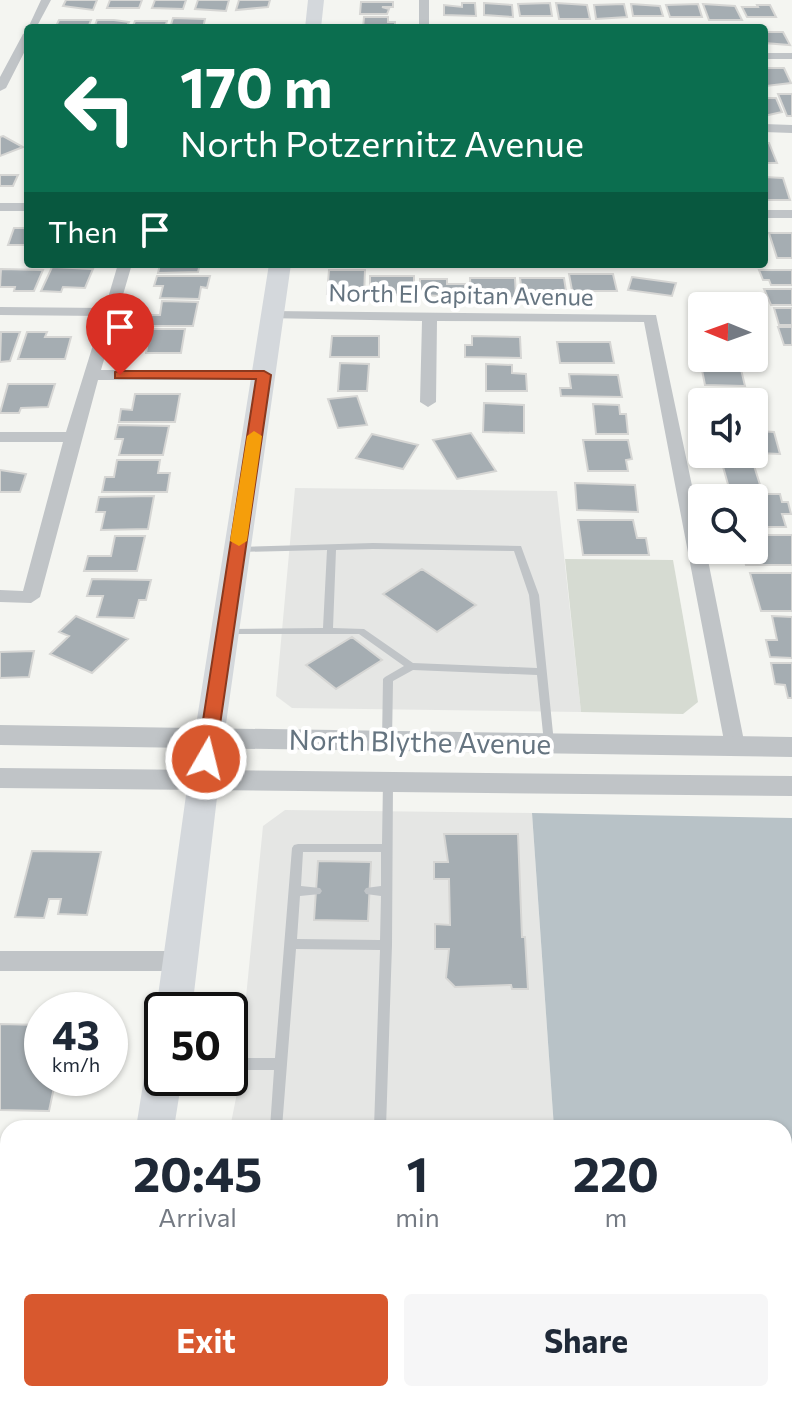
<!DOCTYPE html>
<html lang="en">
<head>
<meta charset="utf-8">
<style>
  body { margin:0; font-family:Commissioner,sans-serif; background:#f6f6f7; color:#1f2937; height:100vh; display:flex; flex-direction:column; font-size:30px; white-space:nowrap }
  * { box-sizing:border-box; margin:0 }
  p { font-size:26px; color:#747a83 }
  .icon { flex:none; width:44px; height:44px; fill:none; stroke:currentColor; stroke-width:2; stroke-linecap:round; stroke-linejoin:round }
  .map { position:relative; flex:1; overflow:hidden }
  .panel { position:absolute; left:0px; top:1120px; width:792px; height:282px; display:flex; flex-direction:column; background:#fff; border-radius:24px 24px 0 0; box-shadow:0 2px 6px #0004 }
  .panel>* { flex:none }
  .guide { position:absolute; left:24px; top:24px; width:744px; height:244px; border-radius:8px; box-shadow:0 2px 6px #0004; background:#0b6e4f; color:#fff; overflow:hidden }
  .needle { width:52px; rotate:271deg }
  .tools { position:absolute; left:688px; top:292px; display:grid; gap:16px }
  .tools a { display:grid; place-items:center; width:80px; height:80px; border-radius:8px; background:#fff; box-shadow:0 2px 6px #0004; font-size:40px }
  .speed { position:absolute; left:24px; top:992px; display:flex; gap:16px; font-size:40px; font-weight:700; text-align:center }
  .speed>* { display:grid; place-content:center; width:104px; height:104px; border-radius:50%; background:#fff; box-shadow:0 2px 6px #0004; line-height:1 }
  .speed small { font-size:20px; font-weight:400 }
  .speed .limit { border:4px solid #111; border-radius:12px; background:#fff; color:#111 }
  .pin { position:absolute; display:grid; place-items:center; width:68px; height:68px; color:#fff; margin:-82px -34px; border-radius:50% 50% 50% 0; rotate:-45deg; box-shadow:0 0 8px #0007 }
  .pin .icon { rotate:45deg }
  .me { position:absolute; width:88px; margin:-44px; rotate:8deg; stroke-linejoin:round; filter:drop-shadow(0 0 6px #0008) }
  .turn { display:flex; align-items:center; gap:28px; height:168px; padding:0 24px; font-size:36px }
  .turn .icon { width:104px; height:104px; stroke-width:2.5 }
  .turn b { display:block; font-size:56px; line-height:68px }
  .then { display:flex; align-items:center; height:76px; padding:0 24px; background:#0003; gap:16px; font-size:30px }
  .eta { display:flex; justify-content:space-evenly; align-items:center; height:136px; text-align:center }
  .eta b { font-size:48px; font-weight:700; line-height:56px }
  .primary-button { display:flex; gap:16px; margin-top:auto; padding:16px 24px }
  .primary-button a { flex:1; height:92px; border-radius:8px; background:#d8582e; color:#fff; font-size:32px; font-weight:700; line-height:92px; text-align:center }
  .primary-button a+a { background:#f6f6f7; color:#1f2937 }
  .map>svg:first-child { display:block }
</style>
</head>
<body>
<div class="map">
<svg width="792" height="1401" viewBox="0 0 792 1401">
  <rect width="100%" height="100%" fill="#f4f5f1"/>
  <path fill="#e5e6e4" d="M295,488L557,491L581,712L292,708L276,696Z
    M285,810L532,813L554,1128H230L236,1098L263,826Z"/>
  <path fill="#d6dbd2" d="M565,559L673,560L698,702L683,714L581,712Z"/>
  <path fill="#b8c2c7" d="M532,813L792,818V1247H784V1128H554Z"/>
  <path fill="#a5adb2" stroke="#d6d6d4" stroke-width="2" d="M66,0H97L93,10L63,6Z
    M110,0H142L139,8H107Z
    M155,0H186L183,9L152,8Z
    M198,0H229L226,11L195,9Z
    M239,0H270L268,7L236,10Z
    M361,2H393V7H382L389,9L387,14H360Z
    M462,3H475L476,16L444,15V5L462,7Z
    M484,3L512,5L513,17L484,15Z
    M550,3L552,16H520L518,4Z
    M556,3L587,5L590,19H559Z
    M624,4L627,17L596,19L594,5Z
    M631,4L660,6L663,16H633Z
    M698,4L702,17H670L666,5Z
    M703,4L735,6L742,20H709Z
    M757,5H770L776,17H747L742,7H758Z
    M364,17H388V22H395V28H363Z
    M173,18L205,19L203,28H170Z
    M59,20H91L88,28H55Z
    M97,20H114L129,22L126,28H94Z
    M135,21H167L165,28H132Z
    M764,32H783L790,45L764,43Z
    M767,68H784L791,83L766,86L764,70Z
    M778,94H792V116H787Z
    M764,98H776L782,112L764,116Z
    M3,136L23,147L0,156V137Z
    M764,143H769L777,163H764Z
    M0,175H18L13,186H0Z
    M764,177L783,178L790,200H764Z
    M14,228H28V245H8Z
    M769,233H792V258H777Z
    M160,264H200L198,272L158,273Z
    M52,267L93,269L85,288L63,287L61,292L41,291Z
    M1,269L43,270L34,291H14L15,287H0Z
    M329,270H365L364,297L327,294Z
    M759,270H792V285H771L769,280H763Z
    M569,274H613L617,291H591L592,296H573Z
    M157,276H210L207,288L201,287L199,299L160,298L163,286H154Z
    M370,276H414V293L370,297Z
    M632,277L676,283L672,296L628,290Z
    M470,278H515L516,298L471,299Z
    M520,278H564L567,297L523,300Z
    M420,279H447V284H465V297L420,295Z
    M764,289H792V305H771Z
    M726,298L731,306H702V320L691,302Z
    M162,301L198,302L193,326H144L147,315H160Z
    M774,308H792V325H779Z
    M778,327H792V345H784Z
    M143,329H185L181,353H146L148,341L141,342Z
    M1,332H20L10,361L0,362Z
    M27,332H47L45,337H71L65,359H18Z
    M332,336H379V357H330Z
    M472,336L520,337L521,358L465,357V345H472Z
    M557,342H610L614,363H560Z
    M700,360L739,361L745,386L705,385Z
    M340,363L369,364L367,391H338Z
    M486,364L512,365V373L526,374L527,391H486Z
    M569,374L618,375L622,397L561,396L560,388H571Z
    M8,384H55L48,407L21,408L19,413H0Z
    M706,391H746L750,402H709Z
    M135,394H180L175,422H119L121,409L132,410Z
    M357,396L367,425L338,428L328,399Z
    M484,403L524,405V433L483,432Z
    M593,404L619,405L620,414H626L628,434H596Z
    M754,424H758L760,431L774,432L780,454L754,453Z
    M118,425L169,426L163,455H119L123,439H115Z
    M471,433L496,471L457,479L433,440Z
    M372,434L418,445L403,469L356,458Z
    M583,440H628L632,459L626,460L628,471H588Z
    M720,456H751L761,488H729Z
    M117,460H160L158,473H170L167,492H102L105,477H114Z
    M0,470L26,474L20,492H0Z
    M575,483L635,485L638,512L577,510Z
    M727,494H780L782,502H788L791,514H782L786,527H754V498H728Z
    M154,496L148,529L101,530L105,512H96L99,497Z
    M578,520H633L637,538H646L649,555H583Z
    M754,535H792V565H746L742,550H754Z
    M115,536H145L137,571H84L88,556H111Z
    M422,569L476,605L437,632L383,594Z
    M750,573H792V611H761Z
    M92,579L151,580L146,600H139L134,618L97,617L103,596H87Z
    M76,616L128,639L92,673L50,654L69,636L59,632Z
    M772,616L792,617V658L770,657L766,640H777Z
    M352,637L382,660L336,689L306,665Z
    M34,651L29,677L0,678V652Z
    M771,663H792V698H788L785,685L775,684Z
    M444,834H518L522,937H525L528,989H512L511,985L455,987L446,978L449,949H435V924L450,925L449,879H434V862H448Z
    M32,851L101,852L87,915L58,914L61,899H49L44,918L15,917Z
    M318,861L371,862L368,921L314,920Z
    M0,1024L42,1025V1078H56L49,1111L0,1110Z
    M0,1166H8V1230H0Z
    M784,1315L792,1364V1382H784Z"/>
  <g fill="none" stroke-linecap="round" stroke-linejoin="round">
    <path fill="#c0c4c7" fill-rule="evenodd" d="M373,543L521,546L539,595L554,743L553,746H545L544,743L537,675L413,670L393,681L392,741L391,744H383L382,741L383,679L385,677L404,666L359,634H226L224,632L229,629L323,628L327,550L238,552L235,551L234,549L235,547ZM373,549L514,551L529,595L537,668L413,663L364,629L333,628L336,550Z
      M388,777L392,778L393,781L392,945L386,1128H374L380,950L296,949L282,1128H270L274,1070H230V1058H275L292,848L294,845L298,844H382L383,781L384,778ZM303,852H381V886L366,888L364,891L366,894L381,896L380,940L297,939L300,896L320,894L322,891L320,888L301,886Z"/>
    <path fill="#c0c4c7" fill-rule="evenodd" d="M41,0H51L36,28L27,30Z
      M419,0H429V28H419Z
      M28,31V45L6,88L0,91V77L23,34Z
      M764,53H792V59H764Z
      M764,124L792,125V133L764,132Z
      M0,203H28V211H0Z
      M764,210H792V218H764Z
      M118,264H132L101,370H264L272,375L264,380H98L40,597L31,603L0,602V590L23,591L63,442H0V432H66L102,316L0,315V307L105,308Z
      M271,311L656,315L702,533V550H706L745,746L742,751H728L725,746L644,322L437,321L436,402L428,407L420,402L422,321L266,318L264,315Z
      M0,951H181L189,954L193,961L189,968L181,971H0Z
      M0,1349L8,1350V1380L0,1379Z"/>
    <path fill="#c0c4c7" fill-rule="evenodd" d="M0,725L792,737V757L0,745Z
      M0,768L792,776V796L0,788Z"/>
    <path fill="#d4d8dc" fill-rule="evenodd" d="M308,0H324L321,28H305Z
      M269,264H291L224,738L192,1010H162V1022L156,1010L194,738Z
      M162,1061V1078H182L174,1128H136L144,1078L150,1066Z
      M97,1394H141L140,1401H96Z"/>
  </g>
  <path fill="#d8582e" stroke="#8c391e" stroke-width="2" d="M120,371H264L271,375L215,759L206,766L197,759L256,379L115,378V372Z"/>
  <path fill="#f59e0b" d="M254,431L262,436L247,541L239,546L230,541L247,436Z"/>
  <g text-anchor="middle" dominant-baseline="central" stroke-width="8" stroke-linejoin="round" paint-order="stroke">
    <g font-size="24" fill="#657480" stroke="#fff">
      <text transform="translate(461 294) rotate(1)">North El Capitan Avenue</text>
    </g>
    <g font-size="28" fill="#657480" stroke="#fff">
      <text transform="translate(420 741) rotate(1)">North Blythe Avenue</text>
    </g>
  </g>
</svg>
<div class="tools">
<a><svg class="needle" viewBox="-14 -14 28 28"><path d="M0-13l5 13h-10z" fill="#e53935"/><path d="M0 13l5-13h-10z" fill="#747a83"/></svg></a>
<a><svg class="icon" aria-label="sound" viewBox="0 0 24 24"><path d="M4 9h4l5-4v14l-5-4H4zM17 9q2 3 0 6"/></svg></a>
<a><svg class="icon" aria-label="search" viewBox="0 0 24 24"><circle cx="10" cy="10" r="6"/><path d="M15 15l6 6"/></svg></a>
</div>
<div class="speed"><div>43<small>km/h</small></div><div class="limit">50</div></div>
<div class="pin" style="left:120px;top:375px;background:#d93025"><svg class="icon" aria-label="arrive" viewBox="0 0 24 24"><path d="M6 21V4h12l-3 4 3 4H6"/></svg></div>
<svg class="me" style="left:206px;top:759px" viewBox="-20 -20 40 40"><circle r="17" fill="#d8582e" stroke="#fff" stroke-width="3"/><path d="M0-11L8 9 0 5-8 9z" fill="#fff"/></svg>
<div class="guide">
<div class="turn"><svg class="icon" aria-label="left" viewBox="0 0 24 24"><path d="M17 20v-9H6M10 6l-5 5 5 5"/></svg><div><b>170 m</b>North Potzernitz Avenue</div></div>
<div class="then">Then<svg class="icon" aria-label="arrive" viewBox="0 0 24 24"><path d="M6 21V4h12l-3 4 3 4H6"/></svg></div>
</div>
<section class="panel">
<div class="eta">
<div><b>20:45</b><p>Arrival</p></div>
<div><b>1</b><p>min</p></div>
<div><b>220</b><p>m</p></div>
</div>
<div class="primary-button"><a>Exit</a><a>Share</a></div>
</section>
</div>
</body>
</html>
